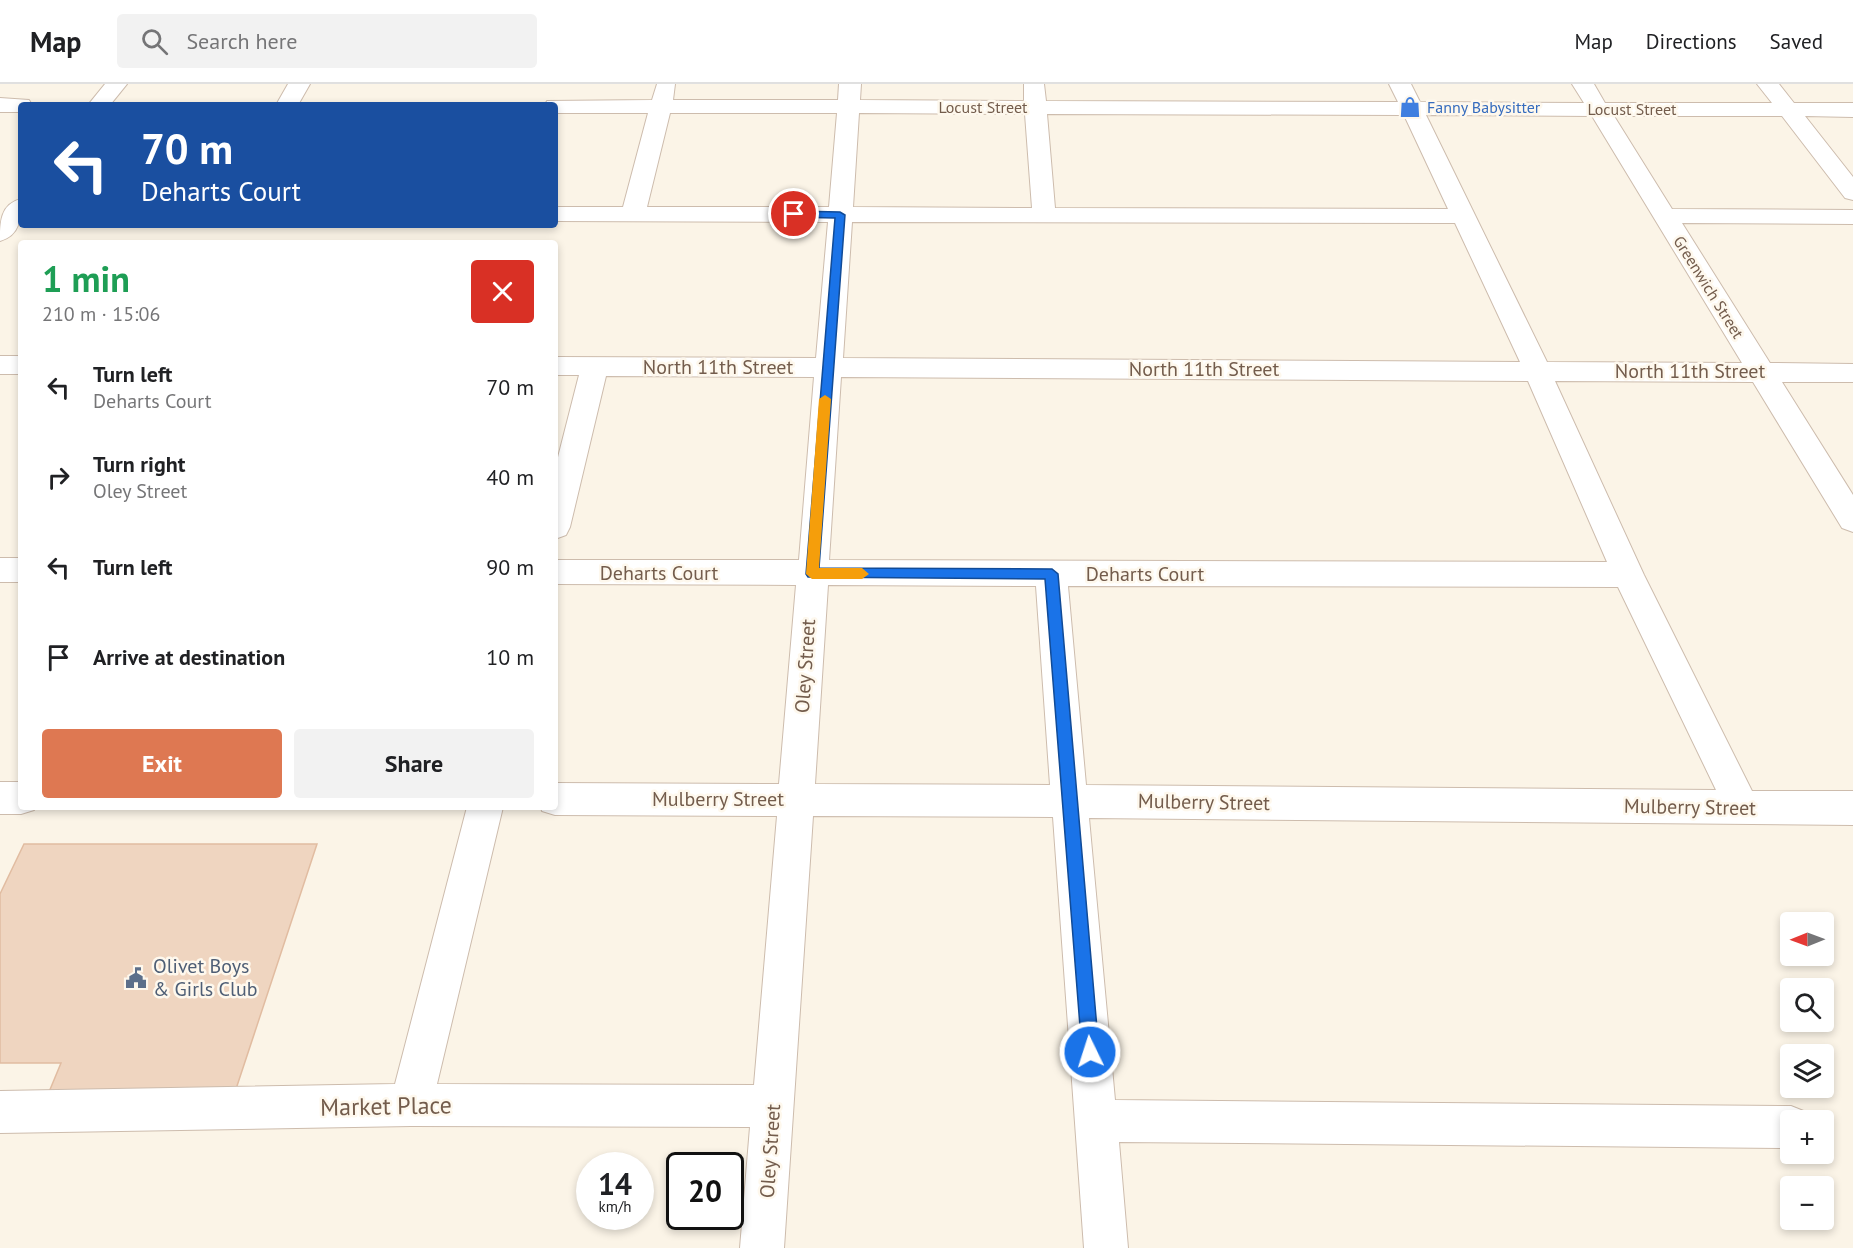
<!DOCTYPE html>
<html lang="en">
<head>
<meta charset="utf-8">
<style>
  body { margin:0; font-family:"PT Sans",sans-serif; background:#f2f2f2; color:#202124; height:100vh; display:flex; flex-direction:column; font-size:22px; white-space:nowrap }
  * { box-sizing:border-box; margin:0 }
  p { font-size:20px; color:#757577 }
  .icon { flex:none; width:33px; height:33px; fill:none; stroke:currentColor; stroke-width:2; stroke-linecap:round; stroke-linejoin:round }
  .map { position:relative; flex:1; overflow:hidden }
  .sheet { position:absolute; left:18px; top:156px; width:540px; height:570px; display:flex; flex-direction:column; background:#fff; border-radius:6px; box-shadow:0 3px 9px #0003 }
  .sheet>* { flex:none }
  .hud { position:absolute; left:18px; top:18px; width:540px; height:126px; border-radius:6px; box-shadow:0 3px 9px #0003; background:#1a4fa0; color:#fff; overflow:hidden }
  .needle { width:39px; rotate:269deg }
  .buttons { position:absolute; left:1780px; top:828px; display:grid; gap:12px }
  .buttons a { display:grid; place-items:center; width:54px; height:54px; border-radius:6px; background:#fff; box-shadow:0 3px 9px #0003; font-size:30px }
  .speed { position:absolute; left:576px; top:1068px; display:flex; gap:12px; font-size:30px; font-weight:700; text-align:center }
  .speed>* { display:grid; place-content:center; width:78px; height:78px; border-radius:50%; background:#fff; box-shadow:0 3px 9px #0003; line-height:1 }
  .speed small { font-size:15px; font-weight:400 }
  .speed .limit { border:3px solid #111; border-radius:9px; background:#fff; color:#111 }
  .pin { position:absolute; display:grid; place-items:center; width:51px; height:51px; color:#fff; margin:-26px; border:3px solid #fff; border-radius:50%; box-shadow:0 2px 6px #0007 }
  .me { position:absolute; width:66px; margin:-33px; rotate:356deg; stroke-linejoin:round; filter:drop-shadow(0 0 4px #0008) }
  .turn { display:flex; align-items:center; gap:21px; height:126px; padding:0 24px; font-size:27px }
  .turn .icon { width:78px; height:78px; stroke-width:2.5 }
  .turn b { display:block; font-size:42px; line-height:51px }
  .round { display:grid; place-items:center; flex:none; width:63px; height:63px; border-radius:6px; background:#f2f2f2 }
  .summary { display:flex; align-items:center; justify-content:space-between; height:102px; padding:0 24px }
  h1 { font-size:36px; font-weight:700; line-height:45px; color:#1e9e55 }
  .button { display:flex; gap:12px; margin-top:auto; padding:12px 24px }
  .button a { flex:1; height:69px; border-radius:6px; background:#de7852; color:#fff; font-size:24px; font-weight:700; line-height:69px; text-align:center }
  .button a+a { background:#f2f2f2; color:#202124 }
  ul { padding:0; list-style:none }
  li { display:flex; align-items:center; gap:18px; height:90px; padding:0 24px }
  li div { flex:1 }
  li b { display:block; font-size:22px }
  li em { font-style:normal }
  header { display:flex; align-items:center; gap:36px; box-sizing:border-box; height:84px; padding:0 30px; background:#fff; border-bottom:2px solid #e0e0e0 }
  header strong { font-size:28px }
  nav { display:flex; gap:33px; margin-inline-start:auto; font-size:21px }
  .search { width:420px; height:54px; background:#f2f2f2; display:flex; align-items:center; gap:15px; box-sizing:border-box; padding:0 21px; border-radius:6px; color:#757577; font-size:22px }
  .map>svg:first-child { display:block }
</style>
</head>
<body>
<header>
<strong>Map</strong>
<div class="search"><svg class="icon" aria-label="search" viewBox="0 0 24 24"><circle cx="10" cy="10" r="6"/><path d="M15 15l6 6"/></svg>Search here</div>
<nav><a>Map</a><a>Directions</a><a>Saved</a></nav>
</header>
<div class="map">
<svg width="1853" height="1164" viewBox="0 0 1853 1164">
  <rect width="100%" height="100%" fill="#fbf4e7"/>
  <path fill="#efd5c0" stroke="#e1bca1" stroke-width="1.5" d="M24,760H317L235,1008H49L61,979H0V810Z"/>
  <g fill="none" stroke-linecap="round" stroke-linejoin="round">
    <defs>
      <path id="minor" d="M105,0H127L110,21H88Z
        M288,0H310L298,21H276Z
        M657,0H675L673,16H838L839,0H861L860,16L1024,17V0H1044L1046,17L1398,18L1389,0H1411L1420,18L1584,19L1572,0H1594L1605,19H1772L1757,0H1779L1794,19H1853V33L1805,32L1853,93V116L1845,114L1782,32H1614L1672,125L1853,126V140L1682,139L1770,279L1853,280V298H1782L1853,411V448L1842,444L1753,298L1555,297L1644,491L1752,707H1853V741L1089,734L1115,1016L1791,1022L1806,1028L1809,1036H1791V1064L1119,1058L1128,1164H1084L1053,733L813,732L784,1164H740L750,1043L411,1042L0,1049V1007L395,1000L467,723H503L437,1000L754,1001L777,732L555,731L542,727L541,723H555V699L779,700L796,501L555,500V476H799L814,293L606,292L570,443L566,451L555,455V385L579,291H555V273L816,274L828,138L555,137V123H623L648,29H555V21H545L547,17L652,16ZM670,29H837L829,123H647ZM859,29L1025,30L1032,124L853,123ZM1047,30L1404,31L1448,125L1055,124ZM1426,31L1592,32L1742,279L1547,278ZM852,138L1455,139L1520,278L843,274ZM841,293L1528,297L1607,478L829,476ZM828,501L1036,502L1050,701L815,700ZM1068,502L1618,503L1716,706L1086,701Z
        M0,14L29,16L32,21H21V28H0Z
        M21,115C21,133 21,151 0,157C0,139 0,120 21,115Z
        M0,272H21V290H0Z
        M0,474H21V498H0Z
        M0,698H21V723H35L34,726L21,730H0Z"/>
    </defs>
    <use href="#minor" stroke="#cdbcad" stroke-width="2"/>
    <use href="#minor" fill="#fff" fill-rule="evenodd"/>
  </g>
  <path fill="#1a73e8" stroke="#114b97" stroke-width="1.5" d="M794,127L840,128L845,131L819,484L1052,485L1058,490L1099,968L1096,974L1090,977L1084,974L1082,968L1045,495L808,493L806,490L835,134L790,133V128Z"/>
  <path fill="#f59e0b" d="M825,311L831,315L819,484H862L869,490L862,495H812L806,490L819,315Z"/>
  <defs>
    <symbol id="shop-bare" viewBox="-9 -9 18 18"><path d="M-5-2.5h2.3a2.7 3.5 0 0 1 5.4 0H5L5.5 6h-11ZM-1.5-2.5h3a1.5 2.3 0 0 0-3 0Z" fill="#3f7fe0" stroke="#fef8ed" stroke-width="2.5" paint-order="stroke"/></symbol>
    <symbol id="civic-bare" viewBox="-9 -9 18 18"><path d="M-.6-6.5H3V-4.5H.6V-3L4-1V1h2V6H-6V1h2V-1L-.6-3ZM-1.2 2.5V6h2.4V2.5Z" fill="#5c6f8a" stroke="#fef8ed" stroke-width="2.5" paint-order="stroke"/></symbol>
  </defs>
  <g fill-rule="evenodd">
    <use href="#shop-bare" x="1395" y="8" width="30" height="30"/>
    <use href="#civic-bare" x="121" y="879" width="30" height="30"/>
  </g>
  <g text-anchor="middle" dominant-baseline="central" stroke-width="5" stroke-linejoin="round" paint-order="stroke">
    <g font-size="16" fill="#735c4c" stroke="#fef8ed">
      <text x="983" y="23">Locust Street</text>
      <text x="1632" y="25">Locust Street</text>
      <text transform="translate(1709 203) rotate(58)">Greenwich Street</text>
    </g>
    <g font-size="16" fill="#366cbe" stroke="#fef8ed" text-anchor="start">
      <text x="1427" y="23">Fanny Babysitter</text>
    </g>
    <g font-size="20" fill="#735c4c" stroke="#fef8ed">
      <text x="718" y="283">North 11th Street</text>
      <text x="1204" y="285">North 11th Street</text>
      <text x="1690" y="287">North 11th Street</text>
      <text x="659" y="489">Deharts Court</text>
      <text x="1145" y="490">Deharts Court</text>
      <text transform="translate(805 582) rotate(-86)">Oley Street</text>
      <text x="718" y="715">Mulberry Street</text>
      <text transform="translate(1204 718) rotate(1)">Mulberry Street</text>
      <text transform="translate(1690 723) rotate(1)">Mulberry Street</text>
      <text transform="translate(770 1067) rotate(-86)">Oley Street</text>
    </g>
    <g font-size="20" fill="#4e5e75" stroke="#fef8ed" text-anchor="start">
      <text x="153" y="882">Olivet Boys<tspan x="153" dy="23">&amp; Girls Club</tspan></text>
    </g>
    <g font-size="24" fill="#735c4c" stroke="#fef8ed">
      <text transform="translate(386 1022) rotate(-1)">Market Place</text>
    </g>
  </g>
</svg>
<div class="buttons">
<a><svg class="needle" viewBox="-14 -14 28 28"><path d="M0-13l5 13h-10z" fill="#e53935"/><path d="M0 13l5-13h-10z" fill="#757577"/></svg></a>
<a><svg class="icon" aria-label="search" viewBox="0 0 24 24"><circle cx="10" cy="10" r="6"/><path d="M15 15l6 6"/></svg></a>
<a><svg class="icon" aria-label="layers" viewBox="0 0 24 24"><path d="M12 4l9 5-9 5-9-5zM3 14l9 5 9-5"/></svg></a>
<a>+</a>
<a>−</a>
</div>
<div class="speed"><div>14<small>km/h</small></div><div class="limit">20</div></div>
<div class="pin" style="left:794px;top:130px;background:#d93025"><svg class="icon" aria-label="arrive" viewBox="0 0 24 24"><path d="M6 21V4h12l-3 4 3 4H6"/></svg></div>
<svg class="me" style="left:1090px;top:968px" viewBox="-20 -20 40 40"><circle r="17" fill="#1a73e8" stroke="#fff" stroke-width="3"/><path d="M0-11L8 9 0 5-8 9z" fill="#fff"/></svg>
<div class="hud">
<div class="turn"><svg class="icon" aria-label="left" viewBox="0 0 24 24"><path d="M17 20v-9H6M10 6l-5 5 5 5"/></svg><div><b>70 m</b>Deharts Court</div></div>
</div>
<section class="sheet">
<div class="summary"><div><h1>1 min</h1><p>210 m · 15:06</p></div><a class="round" style="background:#d93025;color:#fff"><svg class="icon" aria-label="close" viewBox="0 0 24 24"><path d="M6 6l12 12M18 6L6 18"/></svg></a></div>
<ul>
<li><svg class="icon" aria-label="left" viewBox="0 0 24 24"><path d="M17 20v-9H6M10 6l-5 5 5 5"/></svg><div><b>Turn left</b><p>Deharts Court</p></div><em>70 m</em></li>
<li><svg class="icon" aria-label="right" viewBox="0 0 24 24"><path d="M7 20v-9h11M14 6l5 5-5 5"/></svg><div><b>Turn right</b><p>Oley Street</p></div><em>40 m</em></li>
<li><svg class="icon" aria-label="left" viewBox="0 0 24 24"><path d="M17 20v-9H6M10 6l-5 5 5 5"/></svg><div><b>Turn left</b></div><em>90 m</em></li>
<li><svg class="icon" aria-label="arrive" viewBox="0 0 24 24"><path d="M6 21V4h12l-3 4 3 4H6"/></svg><div><b>Arrive at destination</b></div><em>10 m</em></li>
</ul>
<div class="button"><a>Exit</a><a>Share</a></div>
</section>
</div>
</body>
</html>
